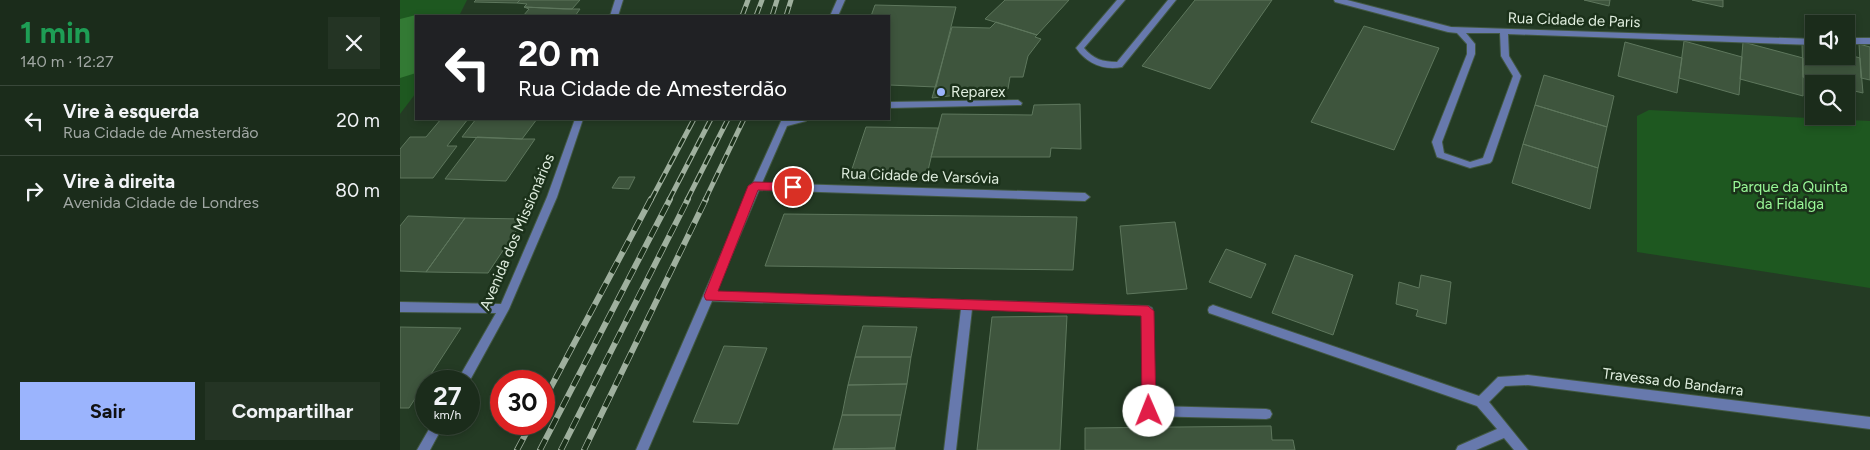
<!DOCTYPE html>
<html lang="pt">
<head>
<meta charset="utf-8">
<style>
  body { margin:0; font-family:Figtree,sans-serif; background:#243424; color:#f1f3f6; height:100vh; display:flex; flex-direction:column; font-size:19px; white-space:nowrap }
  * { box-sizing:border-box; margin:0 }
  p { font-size:16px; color:#a0a7a3 }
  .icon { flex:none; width:28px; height:28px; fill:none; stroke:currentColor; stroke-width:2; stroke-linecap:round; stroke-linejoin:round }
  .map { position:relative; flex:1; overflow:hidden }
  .side { display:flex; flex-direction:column; background:#1b2c1b; width:400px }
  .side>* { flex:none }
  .guide { position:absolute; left:15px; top:15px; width:475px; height:105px; border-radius:0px; box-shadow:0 2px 8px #0003,0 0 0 1px #39483a; background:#202124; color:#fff; overflow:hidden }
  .fabs { position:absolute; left:1405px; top:15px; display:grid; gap:10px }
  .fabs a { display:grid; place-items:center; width:50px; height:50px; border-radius:0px; background:#1b2c1b; box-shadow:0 2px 8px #0003,0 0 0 1px #39483a; font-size:25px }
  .speed { position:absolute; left:15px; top:370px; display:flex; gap:10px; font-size:25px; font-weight:700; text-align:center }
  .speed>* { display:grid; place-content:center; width:65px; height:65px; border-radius:50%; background:#1b2c1b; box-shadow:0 2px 8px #0003,0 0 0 1px #39483a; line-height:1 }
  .speed small { font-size:12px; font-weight:400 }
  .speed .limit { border:8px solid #d22; background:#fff; color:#111 }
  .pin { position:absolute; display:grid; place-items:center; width:42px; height:42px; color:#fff; margin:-21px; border:2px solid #fff; border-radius:50%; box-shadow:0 1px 5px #0007 }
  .me { position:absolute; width:55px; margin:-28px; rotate:359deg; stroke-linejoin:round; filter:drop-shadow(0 0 4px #0008) }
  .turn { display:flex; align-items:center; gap:18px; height:105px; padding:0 20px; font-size:22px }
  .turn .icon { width:65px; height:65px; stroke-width:2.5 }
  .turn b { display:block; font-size:35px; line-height:42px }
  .round { display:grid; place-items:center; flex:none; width:52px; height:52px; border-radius:0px; background:#243424 }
  .head { display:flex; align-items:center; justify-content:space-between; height:85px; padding:0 20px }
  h1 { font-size:30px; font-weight:700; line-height:38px; color:#1e9e55 }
  .cta { display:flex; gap:10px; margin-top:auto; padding:10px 20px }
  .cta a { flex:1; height:58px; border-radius:0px; background:#9bb4fd; color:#111; font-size:20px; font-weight:700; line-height:58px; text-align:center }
  .cta a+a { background:#243424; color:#f1f3f6 }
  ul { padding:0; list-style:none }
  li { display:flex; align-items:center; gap:15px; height:70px; padding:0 20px; border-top:1px solid #39483a }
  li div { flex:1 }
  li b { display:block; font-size:19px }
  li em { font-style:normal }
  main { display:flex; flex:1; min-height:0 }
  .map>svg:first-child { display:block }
</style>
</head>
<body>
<main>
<section class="side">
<div class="head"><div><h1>1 min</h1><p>140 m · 12:27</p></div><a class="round"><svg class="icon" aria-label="close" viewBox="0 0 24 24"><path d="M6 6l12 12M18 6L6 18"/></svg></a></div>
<ul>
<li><svg class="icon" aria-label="left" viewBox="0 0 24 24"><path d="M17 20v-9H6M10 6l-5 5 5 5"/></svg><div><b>Vire à esquerda</b><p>Rua Cidade de Amesterdão</p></div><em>20 m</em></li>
<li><svg class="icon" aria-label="right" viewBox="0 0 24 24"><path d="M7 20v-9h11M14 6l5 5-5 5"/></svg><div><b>Vire à direita</b><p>Avenida Cidade de Londres</p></div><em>80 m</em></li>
</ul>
<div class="cta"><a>Sair</a><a>Compartilhar</a></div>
</section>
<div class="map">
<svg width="1470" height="450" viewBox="0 0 1470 450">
  <rect width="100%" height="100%" fill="#243b24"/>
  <path fill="#1e5820" d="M0,0H67L59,16H16V93L0,114Z
    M1249,110L1470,121V288L1237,252V116Z"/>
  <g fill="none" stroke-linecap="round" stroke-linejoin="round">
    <path fill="#337a34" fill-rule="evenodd" d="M16,15L22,16H16V73L0,78V19Z"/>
  </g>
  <path fill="#3e553d" stroke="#5e775d" d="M76,0H120L117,3L74,2Z
    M120,0H180L172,9L124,7L127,4L117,3Z
    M605,0H669L637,35L585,19Z
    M795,0H872L810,89L742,66Z
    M1184,0H1210L1209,6Z
    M1292,0H1323V7Z
    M475,5L556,7L536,87L489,85V16H471Z
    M124,7L164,9H180L175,16H123L129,9Z
    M596,22L637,35L635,37L641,39L628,56L623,77H610L608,89L532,98L552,27L590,28Z
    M964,26L1039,48L994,150L911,122Z
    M1284,41L1342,57L1339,95L1279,78Z
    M1225,42L1282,58L1277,93L1218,76Z
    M1343,42L1403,58V96L1340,79Z
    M1402,43L1414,46V56H1446V54L1460,58L1463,93L1446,89V84H1427L1403,77Z
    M1459,44L1470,47V80L1461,78Z
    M1144,75L1214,96L1207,127L1135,105Z
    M680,104L681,149L651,148L650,157H531L542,114L632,115L634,105Z
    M1135,105L1207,127L1198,168L1123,144Z
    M41,119H68L47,146H57L33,178H0V149L10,137H26Z
    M76,119H137L122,139L62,137Z
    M466,127L538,128L526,179L449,178Z
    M77,137L122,139H135L106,181L45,179Z
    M1123,144L1198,168L1190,209L1112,183Z
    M219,177H235L229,189L212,188Z
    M384,214L677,217L673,270L365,266Z
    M8,216L65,218L26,272L0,271V226Z
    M65,218L124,219L88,273L26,272Z
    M775,222L787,289L727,294L720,226Z
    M826,249L866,264L851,298L809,282Z
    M895,255L953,275L933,335L872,313Z
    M1021,275L1051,282L1046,324L1016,316L1018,310L996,304L999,282L1019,288Z
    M667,316L660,450H577L592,317Z
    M463,326L517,327L511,357H455Z
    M0,327L61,328L9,408H0Z
    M324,346L367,348L338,424L293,422Z
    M455,357H511L507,384L448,385Z
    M507,384L501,415H442L448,385Z
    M442,415H501L495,448L433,449Z
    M871,426L872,440H893L895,450H685V428Z
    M495,448V450H433V449Z"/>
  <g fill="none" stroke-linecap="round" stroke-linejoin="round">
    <defs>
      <path id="street" d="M215,0H223L218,16H210Z
        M437,0H445L438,16H430Z
        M717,0H725L684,48C693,59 703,62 717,62L768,0H776L722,67C704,71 686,63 676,48Z
        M934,0H947L1051,27L1414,39V45L1108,34L1109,56L1121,76L1092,161L1090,163L1070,168L1037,157L1032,142L1067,54V44L1057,33L1048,32L935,2ZM1066,33H1100L1101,56L1113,76L1083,158L1070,162L1044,153L1042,142L1075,54V44Z
        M1446,38H1470V44H1446Z
        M618,100L622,103L621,105L489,108V102Z
        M175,119H183L157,197L109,309L69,382L57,381L96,313L0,312V302L101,304L147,197Z
        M382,119H407L406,121L387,126L362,183L685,193L690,197L685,201L359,190L316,292L748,306L752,308L753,311L755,406L866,409L870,410L872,414L870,418L866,419L749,416L745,415L743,411V315L572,309L556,450H544L561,309L312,301L248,450H236L350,188L349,186L353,183Z
        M813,305L1079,396L1098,377L1128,375L1470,417V429L1128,385L1105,386L1089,402L1128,450H1114L1104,438L1076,450H1056L1058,446L1097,429L1077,406L809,313L808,310L809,307Z
        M32,424H44L30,450H17Z"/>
    </defs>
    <use href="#street" stroke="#425842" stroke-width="2"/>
    <use href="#street" fill="#6779ad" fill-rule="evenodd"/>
    <defs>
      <path id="rail-far1" d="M342,16L348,0
        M356,16L362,0
        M372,16L377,0
        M386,16L391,0
        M251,200L294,119
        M269,200L311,119
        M287,200L328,119
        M305,200L344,119"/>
      <path id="rail" d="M144,400L251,199
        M117,450L131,424
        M140,450L270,199
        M161,450L288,199
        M184,450L306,199"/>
    </defs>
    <use href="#rail-far1" stroke="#9fb09e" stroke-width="5"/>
    <use href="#rail" stroke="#9fb09e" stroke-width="6"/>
    <use href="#rail-far1" stroke="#1b311a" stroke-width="3" stroke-dasharray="10" stroke-linecap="butt"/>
    <use href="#rail" stroke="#1b311a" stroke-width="4.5" stroke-dasharray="12" stroke-linecap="butt"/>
  </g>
  <path fill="#e11d48" stroke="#92132f" d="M354,182L393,183L398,187L393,191L358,190L318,291L748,306L754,311L756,411L754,416L749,418L744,416L742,411L741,316L306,300L304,296L348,186Z"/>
  <circle fill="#9bb4fd" stroke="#1b311a" stroke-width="2" cx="541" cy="92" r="5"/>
  <g text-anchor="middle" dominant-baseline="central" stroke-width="5" stroke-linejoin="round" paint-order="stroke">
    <g font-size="15" fill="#e0eedf" stroke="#1b311a">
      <text transform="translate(1174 20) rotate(2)">Rua Cidade de Paris</text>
      <text transform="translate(520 176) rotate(2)">Rua Cidade de Varsóvia</text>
      <text transform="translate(117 232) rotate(-67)">Avenida dos Missionários</text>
      <text transform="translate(1273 382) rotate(7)">Travessa do Bandarra</text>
    </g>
    <g font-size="15" fill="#e0eedf" stroke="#1b311a" text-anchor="start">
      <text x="551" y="92">Reparex</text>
    </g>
    <g font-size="15" fill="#9af898" stroke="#1b311a">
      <text x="1390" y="187">Parque da Quinta<tspan x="1390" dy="17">da Fidalga</tspan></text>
    </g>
  </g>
</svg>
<div class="fabs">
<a><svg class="icon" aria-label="sound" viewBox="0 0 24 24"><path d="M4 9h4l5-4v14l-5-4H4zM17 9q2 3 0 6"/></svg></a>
<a><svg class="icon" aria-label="search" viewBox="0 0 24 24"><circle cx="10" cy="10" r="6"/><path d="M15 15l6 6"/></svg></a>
</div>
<div class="speed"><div>27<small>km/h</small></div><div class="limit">30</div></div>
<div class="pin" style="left:393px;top:187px;background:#d93025"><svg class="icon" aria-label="arrive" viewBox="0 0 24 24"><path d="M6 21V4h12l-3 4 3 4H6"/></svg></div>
<svg class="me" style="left:749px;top:411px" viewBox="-20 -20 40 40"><circle r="19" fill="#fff"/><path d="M0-13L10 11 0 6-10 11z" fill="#e11d48"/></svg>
<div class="guide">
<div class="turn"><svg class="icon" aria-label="left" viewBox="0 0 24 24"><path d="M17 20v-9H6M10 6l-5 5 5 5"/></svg><div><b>20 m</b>Rua Cidade de Amesterdão</div></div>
</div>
</div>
</main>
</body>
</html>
